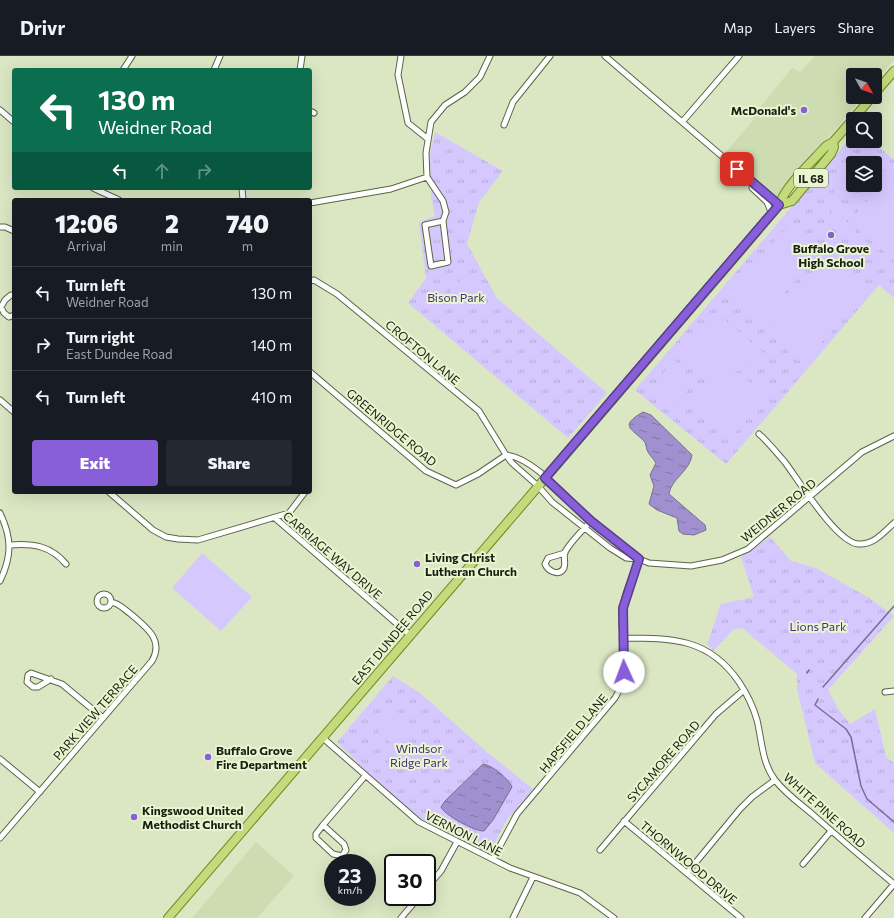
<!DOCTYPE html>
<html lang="en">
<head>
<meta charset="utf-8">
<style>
  body { margin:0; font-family:Commissioner,sans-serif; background:#242831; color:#f1f3f6; height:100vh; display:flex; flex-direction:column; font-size:15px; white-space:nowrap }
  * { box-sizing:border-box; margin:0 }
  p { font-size:13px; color:#9ea1a6 }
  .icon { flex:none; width:22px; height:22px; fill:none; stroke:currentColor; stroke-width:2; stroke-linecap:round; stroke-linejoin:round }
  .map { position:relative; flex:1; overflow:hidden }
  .side { position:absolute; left:12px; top:142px; width:300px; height:296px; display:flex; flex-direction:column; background:#171b24; border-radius:4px; box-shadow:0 4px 16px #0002 }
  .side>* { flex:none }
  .guide { position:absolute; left:12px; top:12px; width:300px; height:122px; border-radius:4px; box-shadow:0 4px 16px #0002; background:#0b6e4f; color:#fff; overflow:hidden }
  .needle { width:26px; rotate:130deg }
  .buttons { position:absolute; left:846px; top:12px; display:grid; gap:8px }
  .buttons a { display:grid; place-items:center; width:36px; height:36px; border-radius:4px; background:#171b24; box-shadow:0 4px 16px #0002; font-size:20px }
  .speed { position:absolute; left:324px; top:798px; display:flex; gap:8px; font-size:20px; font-weight:700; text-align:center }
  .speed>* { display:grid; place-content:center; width:52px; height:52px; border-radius:50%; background:#171b24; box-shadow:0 4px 16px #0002; line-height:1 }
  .speed small { font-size:10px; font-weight:400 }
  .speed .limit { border:2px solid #111; border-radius:6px; background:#fff; color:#111 }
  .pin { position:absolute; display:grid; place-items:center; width:34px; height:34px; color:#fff; margin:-17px; border-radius:8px; box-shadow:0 2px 6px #0006 }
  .me { position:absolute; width:44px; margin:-22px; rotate:358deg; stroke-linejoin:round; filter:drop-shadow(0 0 3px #0008) }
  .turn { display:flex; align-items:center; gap:14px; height:84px; padding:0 20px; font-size:18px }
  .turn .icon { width:52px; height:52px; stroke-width:2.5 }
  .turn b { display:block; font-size:28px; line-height:34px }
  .lanes { display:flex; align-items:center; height:38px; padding:0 20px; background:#0003; justify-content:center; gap:20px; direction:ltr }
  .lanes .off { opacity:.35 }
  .eta { display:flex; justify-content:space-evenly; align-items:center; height:68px; text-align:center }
  .eta b { font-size:24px; font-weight:800; line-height:28px }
  .button { display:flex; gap:8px; margin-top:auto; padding:8px 20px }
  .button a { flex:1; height:46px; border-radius:4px; background:#885fd9; color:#fff; font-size:16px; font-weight:800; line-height:46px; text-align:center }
  .button a+a { background:#242831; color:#f1f3f6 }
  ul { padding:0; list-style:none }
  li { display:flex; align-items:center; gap:12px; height:52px; padding:0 20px; border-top:1px solid #363941 }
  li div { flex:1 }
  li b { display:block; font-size:15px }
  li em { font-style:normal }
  header { display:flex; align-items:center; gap:24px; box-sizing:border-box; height:56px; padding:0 20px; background:#171b24; border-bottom:1px solid #363941 }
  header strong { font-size:19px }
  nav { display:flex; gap:22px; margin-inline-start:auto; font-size:14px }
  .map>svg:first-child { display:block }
</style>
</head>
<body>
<header>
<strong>Drivr</strong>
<nav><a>Map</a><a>Layers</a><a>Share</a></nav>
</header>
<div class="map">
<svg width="894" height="862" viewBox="0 0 894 862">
  <defs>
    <pattern id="park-tufts" width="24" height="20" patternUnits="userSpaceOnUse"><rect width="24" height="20" fill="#d5c8fe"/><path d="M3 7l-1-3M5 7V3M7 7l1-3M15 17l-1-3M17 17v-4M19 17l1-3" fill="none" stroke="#b6abd9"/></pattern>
    <pattern id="water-ripples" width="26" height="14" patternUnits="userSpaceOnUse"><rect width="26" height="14" fill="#a190cf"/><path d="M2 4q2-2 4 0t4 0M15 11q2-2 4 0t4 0" fill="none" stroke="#8275a7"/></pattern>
  </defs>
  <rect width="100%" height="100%" fill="#dbe7c3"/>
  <path fill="#cddcb1" d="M815,0H894V4L875,26V19H853V41H863L777,142L725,97L754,63L752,61L792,12L800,16Z
    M256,786L294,820L257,862H192Z"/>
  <path fill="url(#park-tufts)" fill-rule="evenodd" d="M435,76L503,115L479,146L467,188L497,242L607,337L568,382L408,247L426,222L419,166L435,160L431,140L430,97Z
    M853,79V85H872L894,104V242L879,229L726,408L635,334ZM853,107H875V129H853Z
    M770,481L791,505L816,512L869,542L894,560L828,634L839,654L850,668L875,653L886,701L894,707V777L815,707L797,633V618L742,572L734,573L713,595L707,588L721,548L754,541L741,501Z
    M393,620L420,637L488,697L533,733L506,765L490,797L421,763L379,728L337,686Z"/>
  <path fill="#d5c8fe" d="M875,108L894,124V137L875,124Z
    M853,117V126C813,153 875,192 894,208V220C879,207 849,186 838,171C831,162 830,147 834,136C838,127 844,120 853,117Z
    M881,129L894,140V204L849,166Z
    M790,168L821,195L758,267L727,240Z
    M826,199L867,235L803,308L763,273Z
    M466,221L471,222C474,226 479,232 481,236C484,248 467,252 459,252L451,244L450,232Z
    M725,264L763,296C734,326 712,325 680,301L709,267Z
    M672,303C691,314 692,332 680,349L657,336L656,330Z
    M729,321C746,322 756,328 769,338L734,378H721L683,346C698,329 706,323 729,321Z
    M202,497L252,541L221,575L172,532Z
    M390,653C405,655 407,669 403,681L392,688L378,675L376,671L378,664Z"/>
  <path fill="url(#water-ripples)" stroke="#786e96" d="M643,356L651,359L692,399C690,415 671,423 669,438L705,469L706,474L694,479L683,478L679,475L677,462L657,454L649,448L654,430L650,419L656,407C653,402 649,399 647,394C646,391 646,387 644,385C631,372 619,370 643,356Z
    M483,708C492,709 509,723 512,731L493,764L484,775C476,776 444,759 441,751L445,745Z"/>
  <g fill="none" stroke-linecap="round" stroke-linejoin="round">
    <path stroke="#786e96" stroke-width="1.5" d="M807,617L809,614
      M823,631L894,550
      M818,643L815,649L846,673L851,681L861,730L867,743L894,766"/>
    <defs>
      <path id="minor" d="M401,0L398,19L408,67L428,83
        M605,0L779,149
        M123,14L132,0
        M214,14L220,0
        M300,14L302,0
        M0,54L14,66
        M310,55L314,57
        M683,65L739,0
        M504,69L513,46L550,0
        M752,127V132L767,146L772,158
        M93,132L119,144
        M242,132L243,144
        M310,147L391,133L427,121
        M443,165L425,169L431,210L448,206L443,165L446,156L443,145L427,121L426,97L431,66L445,49L465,36L480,21L490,0
        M0,171H5L14,175
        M310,225L314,224L337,238L479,355L506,399L478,418L456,429L426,415L310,316
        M14,239H11L5,244L1,251L4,257L9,261L14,259
        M0,344L14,356
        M759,378C768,386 776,396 784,405C798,423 836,486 858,488C874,489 883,477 894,467
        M109,436L153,474L166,481L178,483L198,484L289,457L305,436
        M0,457C12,482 12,500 0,525
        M275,462L410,579
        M10,489C33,487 51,490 66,508
        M565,497L548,502L545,508C548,515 559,521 564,512C566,507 563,501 565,496C571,485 583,474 591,465
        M639,503C625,489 608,479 593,467C570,447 536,402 506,399L512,407L538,430L552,446L610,492L626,502L639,503L649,507L691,510L722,504L748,493L862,396L894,380
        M97 545a7 7 0 1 1 14 0a7 7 0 1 1-14 0Z
        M624,582C672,582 709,582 739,626C747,638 753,650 757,664C762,685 762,707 775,724C785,737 799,747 811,757C838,781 866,805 894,828
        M51,623L38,631H33L27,626L28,619L31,617L62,628L103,662
        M885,636L894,635
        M323,682L419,766L510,812L580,837L614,862
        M0,703L40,736
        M624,765L741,862
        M323,769L344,788L346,794L342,800L333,798L316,782V778Z
        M323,769L365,720
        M0,782L152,605C164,584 147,572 132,559C125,554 119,547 111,546
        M600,794L716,658L744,634
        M493,803L517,758L615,642C631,616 621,588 622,558C623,540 633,520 639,503
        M803,808L831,775
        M687,817L740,753L752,741L775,724
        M427,831L441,815L457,786
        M401,862L419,841
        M513,862L533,821
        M865,862L894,828"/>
      <path id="primary" d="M875,37L894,15
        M853,63L872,41
        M779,149L792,145L831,98L834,91L833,86
        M168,862L740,195L779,149C786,129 812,106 826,90L833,86L853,63"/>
    </defs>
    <use href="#minor" stroke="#5a6545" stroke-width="7"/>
    <use href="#primary" stroke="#6f8a20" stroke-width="10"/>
    <use href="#minor" stroke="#fff" stroke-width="5"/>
    <use href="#primary" stroke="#c4db7d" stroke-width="8"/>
  </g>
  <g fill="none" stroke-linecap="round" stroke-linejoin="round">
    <defs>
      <path id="route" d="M624,616L623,552L639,503L591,465L545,422L779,149L737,113"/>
    </defs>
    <use href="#route" stroke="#583e8d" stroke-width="10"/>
    <use href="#route" stroke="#885fd9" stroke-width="7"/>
  </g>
  <g fill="#885fd9" stroke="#e8f5d0" stroke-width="1.5">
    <circle cx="804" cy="54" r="4"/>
    <circle cx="831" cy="179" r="4"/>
    <circle cx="417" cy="508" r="4"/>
    <circle cx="208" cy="701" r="4"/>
    <circle cx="134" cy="761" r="4"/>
  </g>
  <g text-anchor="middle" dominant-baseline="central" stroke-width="4" stroke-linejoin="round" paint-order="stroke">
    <rect fill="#e8f5d0" stroke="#585f4b" stroke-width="1" x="794" y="113" width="34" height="18" rx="3"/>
    <g font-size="11" font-weight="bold" fill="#1a1f12">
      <text x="811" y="122">IL 68</text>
    </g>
    <g font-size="12" font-weight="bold" fill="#1a1f12" stroke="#e8f5d0" text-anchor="start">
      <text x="796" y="54" text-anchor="end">McDonald's</text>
      <text x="831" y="192" text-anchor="middle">Buffalo Grove<tspan x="831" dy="14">High School</tspan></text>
      <text x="425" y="501">Living Christ<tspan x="425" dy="14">Lutheran Church</tspan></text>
      <text x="216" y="694">Buffalo Grove<tspan x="216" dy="14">Fire Department</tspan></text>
      <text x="142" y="754">Kingswood United<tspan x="142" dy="14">Methodist Church</tspan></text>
    </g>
    <g font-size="12" fill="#492f7a" stroke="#e8f5d0">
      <text x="456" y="241">Bison Park</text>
      <text x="818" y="570">Lions Park</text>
      <text x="419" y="692">Windsor<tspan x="419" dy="14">Ridge Park</tspan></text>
    </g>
    <g font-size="12" fill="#1a1f12" stroke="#e8f5d0">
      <text transform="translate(423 296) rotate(40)">CROFTON LANE</text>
      <text transform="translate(392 371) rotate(40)">GREENRIDGE ROAD</text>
      <text transform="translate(778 454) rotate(-39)">WEIDNER ROAD</text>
      <text transform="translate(333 499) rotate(41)">CARRIAGE WAY DRIVE</text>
      <text transform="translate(392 581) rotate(-50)">EAST DUNDEE ROAD</text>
      <text transform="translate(95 656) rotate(-49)">PARK VIEW TERRACE</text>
      <text transform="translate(573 677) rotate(-50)">HAPSFIELD LANE</text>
      <text transform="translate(663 705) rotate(-49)">SYCAMORE ROAD</text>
      <text transform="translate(825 754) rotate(42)">WHITE PINE ROAD</text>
      <text transform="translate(464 777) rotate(27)">VERNON LANE</text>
      <text transform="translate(689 806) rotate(40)">THORNWOOD DRIVE</text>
    </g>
  </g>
</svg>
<div class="buttons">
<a><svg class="needle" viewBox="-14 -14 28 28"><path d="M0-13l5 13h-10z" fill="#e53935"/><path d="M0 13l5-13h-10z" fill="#9ea1a6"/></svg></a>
<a><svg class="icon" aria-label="search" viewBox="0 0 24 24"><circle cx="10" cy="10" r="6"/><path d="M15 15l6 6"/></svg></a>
<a><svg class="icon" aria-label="layers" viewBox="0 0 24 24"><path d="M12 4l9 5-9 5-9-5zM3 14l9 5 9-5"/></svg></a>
</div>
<div class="speed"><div>23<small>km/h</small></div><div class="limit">30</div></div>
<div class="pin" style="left:737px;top:113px;background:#d93025"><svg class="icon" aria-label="arrive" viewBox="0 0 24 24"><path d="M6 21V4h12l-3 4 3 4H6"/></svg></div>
<svg class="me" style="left:624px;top:616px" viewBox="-20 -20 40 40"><circle r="19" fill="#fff"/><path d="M0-13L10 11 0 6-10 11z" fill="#885fd9"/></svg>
<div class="guide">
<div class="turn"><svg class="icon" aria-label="left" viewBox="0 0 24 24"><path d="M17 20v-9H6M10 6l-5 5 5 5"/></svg><div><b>130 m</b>Weidner Road</div></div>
<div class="lanes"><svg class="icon" aria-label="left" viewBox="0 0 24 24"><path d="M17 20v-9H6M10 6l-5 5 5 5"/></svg><svg class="icon off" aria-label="ahead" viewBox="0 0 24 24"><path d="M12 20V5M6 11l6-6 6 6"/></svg><svg class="icon off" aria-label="right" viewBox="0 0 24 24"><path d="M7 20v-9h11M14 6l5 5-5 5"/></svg></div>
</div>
<section class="side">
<div class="eta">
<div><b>12:06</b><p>Arrival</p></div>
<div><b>2</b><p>min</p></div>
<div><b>740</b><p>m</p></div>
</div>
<ul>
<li><svg class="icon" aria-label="left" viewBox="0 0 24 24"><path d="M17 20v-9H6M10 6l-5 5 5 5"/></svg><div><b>Turn left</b><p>Weidner Road</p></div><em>130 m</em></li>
<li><svg class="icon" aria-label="right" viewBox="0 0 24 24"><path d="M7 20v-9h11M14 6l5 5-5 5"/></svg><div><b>Turn right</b><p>East Dundee Road</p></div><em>140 m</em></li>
<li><svg class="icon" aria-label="left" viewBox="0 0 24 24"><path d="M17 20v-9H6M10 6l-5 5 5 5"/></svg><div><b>Turn left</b></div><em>410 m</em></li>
</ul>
<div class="button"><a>Exit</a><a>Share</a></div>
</section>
</div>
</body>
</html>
